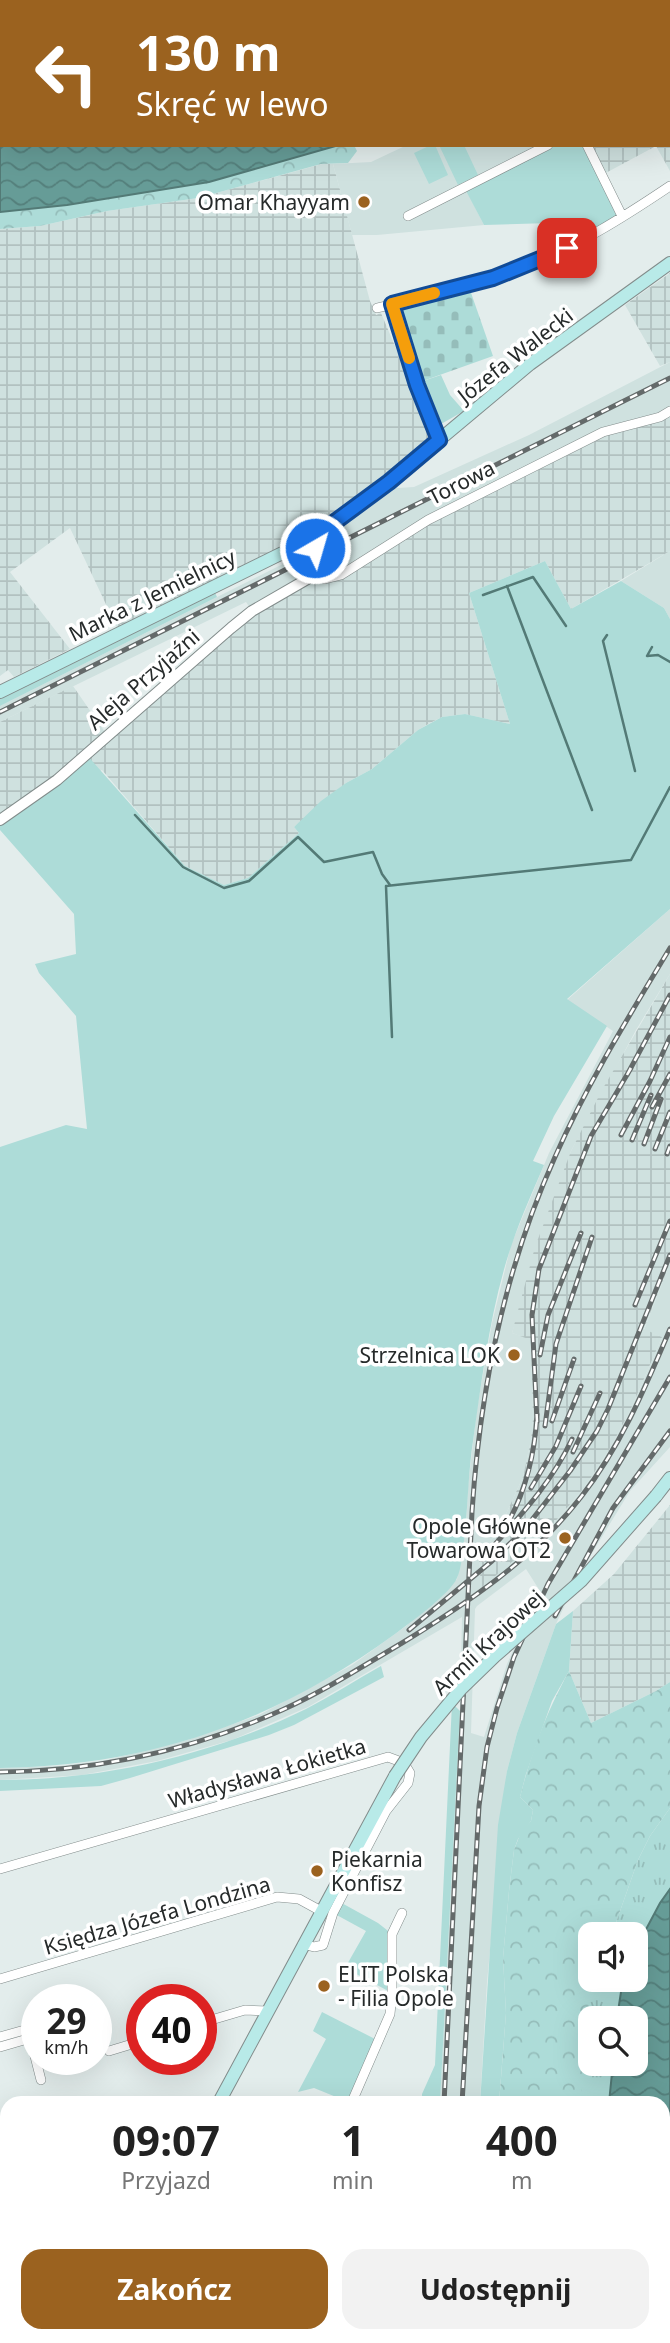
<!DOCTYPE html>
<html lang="pl">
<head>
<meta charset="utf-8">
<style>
  body { margin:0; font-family:"Noto Sans",sans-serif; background:#f2f2f2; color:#222; height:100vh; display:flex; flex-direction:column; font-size:26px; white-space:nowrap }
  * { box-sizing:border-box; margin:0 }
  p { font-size:23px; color:#767676 }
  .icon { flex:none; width:38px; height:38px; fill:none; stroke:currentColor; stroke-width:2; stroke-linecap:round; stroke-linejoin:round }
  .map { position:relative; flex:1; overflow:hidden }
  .panel { position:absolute; left:0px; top:2096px; width:670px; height:247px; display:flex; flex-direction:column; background:#fff; border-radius:21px 21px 0 0; box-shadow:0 7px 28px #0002 }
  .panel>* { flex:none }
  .banner { position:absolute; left:0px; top:0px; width:670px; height:147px; box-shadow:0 7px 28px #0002; background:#9b621f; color:#fff; overflow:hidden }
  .buttons { position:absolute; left:578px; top:1922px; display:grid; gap:14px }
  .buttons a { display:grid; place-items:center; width:70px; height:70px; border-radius:14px; background:#fff; box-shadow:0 7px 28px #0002; font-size:35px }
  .speed { position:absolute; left:21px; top:1984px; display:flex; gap:14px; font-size:35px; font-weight:700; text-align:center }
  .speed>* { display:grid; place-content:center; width:91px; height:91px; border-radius:50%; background:#fff; box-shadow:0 7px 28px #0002; line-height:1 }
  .speed small { font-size:18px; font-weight:400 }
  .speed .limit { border:10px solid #d22; background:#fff; color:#111 }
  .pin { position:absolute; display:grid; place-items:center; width:60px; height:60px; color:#fff; margin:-30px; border-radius:14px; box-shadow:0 4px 10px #0006 }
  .me { position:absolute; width:77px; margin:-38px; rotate:38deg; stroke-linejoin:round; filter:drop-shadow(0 0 5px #0008) }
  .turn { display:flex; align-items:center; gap:24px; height:147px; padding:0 21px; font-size:32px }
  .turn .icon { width:91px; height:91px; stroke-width:2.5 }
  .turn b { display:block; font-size:49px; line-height:60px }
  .eta { display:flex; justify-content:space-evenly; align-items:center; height:119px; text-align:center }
  .eta b { font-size:42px; font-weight:700; line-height:49px }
  .button { display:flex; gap:14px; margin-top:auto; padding:14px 21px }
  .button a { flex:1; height:80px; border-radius:21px; background:#9b621f; color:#fff; font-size:28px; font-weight:700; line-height:80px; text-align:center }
  .button a+a { background:#f2f2f2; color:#222 }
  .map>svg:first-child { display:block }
</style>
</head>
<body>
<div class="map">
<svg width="670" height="2343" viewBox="0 0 670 2343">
  <defs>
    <pattern id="industrial-grid" width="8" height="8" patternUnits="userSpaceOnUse" patternTransform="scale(1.75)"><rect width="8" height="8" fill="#cfe1df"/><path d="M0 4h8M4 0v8" fill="none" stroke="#b2c1c0"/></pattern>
    <pattern id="forest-crowns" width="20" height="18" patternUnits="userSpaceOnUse" patternTransform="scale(1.75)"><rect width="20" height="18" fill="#addcd8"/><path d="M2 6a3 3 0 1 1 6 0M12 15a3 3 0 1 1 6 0" fill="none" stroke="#95bdba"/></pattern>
    <pattern id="cemetery-stones" width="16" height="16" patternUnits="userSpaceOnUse" patternTransform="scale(1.75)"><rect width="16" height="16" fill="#addcd8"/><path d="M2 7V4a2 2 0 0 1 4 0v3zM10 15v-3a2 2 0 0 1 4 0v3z" fill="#95bdba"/></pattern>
    <pattern id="park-tufts" width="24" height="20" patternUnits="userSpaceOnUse" patternTransform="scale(1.75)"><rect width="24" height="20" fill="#addcd8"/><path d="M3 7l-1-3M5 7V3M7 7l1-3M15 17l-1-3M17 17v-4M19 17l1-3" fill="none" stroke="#95bdba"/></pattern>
    <pattern id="water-waves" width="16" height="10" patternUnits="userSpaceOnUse" patternTransform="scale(1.75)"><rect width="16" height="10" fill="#669c97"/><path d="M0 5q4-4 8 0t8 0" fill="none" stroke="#547f7b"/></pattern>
  </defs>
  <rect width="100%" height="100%" fill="#e3edec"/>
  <path fill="#cfe1df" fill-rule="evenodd" d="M407,145H548L465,187L484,225L377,235H352L333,164L371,162Z
    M670,362V411L351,571L252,611L246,602L0,722V706L315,548L317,540L389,482L398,488L414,487L529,435Z
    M670,551V619L664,608L621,581Z
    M670,909V974L636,1030L571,1151L512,1333L531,1339L533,1419L531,1440L523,1477L499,1529L479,1558L481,1587L519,1556L553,1524L584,1488L609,1450L630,1411L662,1337L644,1330L670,1263V1447L630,1491L581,1571L556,1624L517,1733L507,1771L487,1982L480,2103H440L460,1711L462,1617L308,1707L232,1740L157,1761L82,1775L0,1780V1768L60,1766L107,1760L187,1740L259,1715L352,1665L406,1626L457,1579L466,1527L468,1486L477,1408L492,1323L511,1245L549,1153L613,1031L567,1000ZM526,1569L540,1591L507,1664L484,1737L471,1733L475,1609L477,1606Z"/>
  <path fill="url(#industrial-grid)" d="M670,14V171L656,146L602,175L587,145H668Z
    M322,164H333L370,301L376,315L381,313L436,443L348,513L119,632L70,528L10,572L70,649L14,677L8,670L0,676V229L40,226L107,211L198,198Z
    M670,273V362L660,366L625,305Z
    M670,411V551L571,609L545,561L469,593L510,724L465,714L442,717L430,723L418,730L372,769L346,783L294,827L299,833L248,878L224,885L185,866L102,770L0,820V722L73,686L107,735L231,628L316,574L333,579L413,529L603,432Z
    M670,974V1263L644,1329L662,1337L630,1411L609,1450L584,1488L553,1524L519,1556L481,1588L479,1558L499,1529L523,1477L531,1440L533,1419L531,1340L512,1333L535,1247L571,1151L602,1090Z
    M670,1505V1682L656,1691L591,1723L569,1671L573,1611L614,1574Z"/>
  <path fill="#addcd8" d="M431,145H435L448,175L429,184L414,153Z
    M439,145H464L478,175L458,185Z
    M548,145H587L622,216L564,250L551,223L484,225L464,187Z
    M441,375L450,395L464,411L441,424L439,431L420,382Z
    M545,561L571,609L621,581L664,608L670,619V909L567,999L607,1026L554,1116L533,1161L544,1165C533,1191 521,1217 512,1244C491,1304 482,1378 473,1441C468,1474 468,1508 464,1541C462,1553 462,1567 457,1578C450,1594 410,1623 395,1634C275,1722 149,1766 0,1768V1147L66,1125L87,1129L76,1016L39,973L35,964L76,954L74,914L0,830V820L86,754L185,866L224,885L248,878L299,833L294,827L321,801L346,783L372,769L418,730L442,717L465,714L510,724L469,593Z
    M212,586L217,597L0,706V692Z
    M573,1611L569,1671L552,1701L526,1774L520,1797L533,1810L531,1821L518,1839L514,1850L509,1891L503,1958L506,2013L499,2103L480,2104L498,1825L507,1771L517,1733L556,1624Z
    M381,1666L384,1677L294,1725L269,1735L130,1778L101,1786L0,1791V1780C105,1780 212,1755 306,1709C331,1696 356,1680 381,1666Z
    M452,1703L460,1711L440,2103H422V2094L435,2065Z
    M338,1901L378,1923L392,1934V1993L345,1968L366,1931L333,1913Z
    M322,2012L377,2040L351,2103L314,2088L298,2092L326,2039L313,2031Z
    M0,2177L7,2179V2327L0,2329Z"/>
  <path fill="url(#forest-crowns)" d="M339,145H354L357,151L348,163L321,164L198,198L107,211L40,226L0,229V212L67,205L209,182Z
    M569,1671L591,1723L656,1691L670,1682V1808L650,1836L638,1860L612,1934H590V1979H596L582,2039L583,2103L499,2104L506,2013L503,1958L509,1891L514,1850L521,1832L531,1821L533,1810L520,1797C531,1753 547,1711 569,1671Z"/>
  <path fill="url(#cemetery-stones)" d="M469,287L493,356L420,382L401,312L407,303Z"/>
  <path fill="url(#park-tufts)" fill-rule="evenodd" d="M670,1808V2257L663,2249V2104H582C581,2061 582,2019 596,1979H635V1934H612L638,1860L650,1836ZM590,2018H635V2063H590Z"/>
  <path fill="url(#water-waves)" stroke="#537a76" stroke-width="2" d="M345,0H670V4L668,2H339Z
    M0,78L2,145H339L209,182L67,205L0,212Z
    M670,1889V2219L663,2213V2104L609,2103L613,2063H635V2018H617L623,1979H635V1950L660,1903Z"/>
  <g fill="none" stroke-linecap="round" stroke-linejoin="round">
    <path stroke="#537a76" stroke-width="2.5" d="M507,586L592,810
      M483,595L533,577L566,626
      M607,635L603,641L635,771
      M652,647L647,656L658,655L670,662
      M135,815L183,867L224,888L249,881L298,837L324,862L373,852L382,874L390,885
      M392,1037L386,886L631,860L670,787"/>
    <defs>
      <path id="minor" d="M587,145L622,216
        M408,216L548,145
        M392,304L417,385L439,440
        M377,308C426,296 476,285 523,267C575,248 624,217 670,186
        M316,574L325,579L341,575L428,520L603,432L660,417L670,411
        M0,1869L388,1757L404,1763L410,1773L408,1783L386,1811L333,1913L323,1945L314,1947L303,1944
        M0,1979L277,1897L299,1899L321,1911
        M201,2023L245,2010L267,2011
        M0,2037L28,2029L41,2080
        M0,2047L31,2038
        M109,2051L142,2041
        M351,2104L390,2014L392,1993V1934L402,1913
        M231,2336L235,2343
        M486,2336L505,2343
        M359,2343L361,2336"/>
      <path id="tertiary" d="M0,820L57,780L231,628L252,611L316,574C312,561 313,546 321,534
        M0,2166L7,2167
        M535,2336L547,2343"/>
      <path id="secondary" d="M0,692L321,534L389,482L530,364L670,263
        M656,1496L670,1478
        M218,2104L395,1776
        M89,2343L92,2336"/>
    </defs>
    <use href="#minor" stroke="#828c8b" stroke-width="10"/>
    <use href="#tertiary" stroke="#828c8b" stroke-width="12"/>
    <use href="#secondary" stroke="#828c8b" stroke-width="14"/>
    <use href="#minor" stroke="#fff" stroke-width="9"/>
    <use href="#tertiary" stroke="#fff" stroke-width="10"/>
    <use href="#secondary" stroke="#b8eae8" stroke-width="12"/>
    <defs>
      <path id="rail" d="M0,712L670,378
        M627,1075L670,995
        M652,1107L670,1074
        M621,1135L650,1081L670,1037
        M632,1140L651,1095
        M644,1144L661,1099
        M655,1149L670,1112
        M667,1154L670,1146
        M635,1305L670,1221
        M540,1355L548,1315L581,1233
        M552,1421L574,1359
        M537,1422L532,1315L539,1269L591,1136L631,1068
        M545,1426L556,1344L592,1237
        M573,1452L600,1393
        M531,1488L556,1446L581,1386
        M509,1521C527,1487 535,1453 537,1414
        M482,1559C515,1521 551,1485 572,1439
        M555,1616L613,1508L670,1431
        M409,1630L492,1561L524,1530L570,1471L597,1431L608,1409L670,1255
        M0,1772C97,1771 193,1750 282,1710C324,1691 363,1666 402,1643C469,1602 532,1560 581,1497C621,1446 645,1388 670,1329
        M444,2104L472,1512C480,1389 504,1270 555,1157C587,1084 629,1016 670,948
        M462,2104L479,1806L487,1747L497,1708L514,1657L548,1584L670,1377
        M434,2343V2336
        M447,2343L448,2336"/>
    </defs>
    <use href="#rail" stroke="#646a6a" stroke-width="5"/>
    <use href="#rail" stroke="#fff" stroke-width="2.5" stroke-dasharray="8" stroke-linecap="butt"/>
    <defs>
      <path id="secondary-bridge" d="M395,1776L421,1737L461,1689L495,1656L581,1581L656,1496"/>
    </defs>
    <use href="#secondary-bridge" stroke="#828c8b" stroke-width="14" stroke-linecap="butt"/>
    <use href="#secondary-bridge" stroke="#b8eae8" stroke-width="12"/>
  </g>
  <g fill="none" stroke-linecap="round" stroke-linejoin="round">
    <defs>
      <path id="route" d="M315,548L317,540L328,527L389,482L439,440L417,385L392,304L493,278L567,248"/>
    </defs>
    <use href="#route" stroke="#114b97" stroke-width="18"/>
    <use href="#route" stroke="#1a73e8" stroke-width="12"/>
    <path stroke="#f59e0b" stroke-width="12" d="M409,358L392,304L434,293"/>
  </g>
  <g fill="#9b621f" stroke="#fff" stroke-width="2.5">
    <circle cx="364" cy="202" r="7"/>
    <circle cx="514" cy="1355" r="7"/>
    <circle cx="565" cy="1538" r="7"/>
    <circle cx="317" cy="1871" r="7"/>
    <circle cx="324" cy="1986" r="7"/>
  </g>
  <g text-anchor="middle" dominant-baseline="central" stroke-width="7" stroke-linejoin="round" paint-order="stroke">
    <g font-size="21" fill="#262a2a" stroke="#fff" text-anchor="end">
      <text x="350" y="202">Omar Khayyam</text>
      <text x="500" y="1355">Strzelnica LOK</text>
      <text x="551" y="1526">Opole Główne<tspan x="551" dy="24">Towarowa OT2</tspan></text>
      <text x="331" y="1859" text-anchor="start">Piekarnia<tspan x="331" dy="24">Konfisz</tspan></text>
      <text x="338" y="1974" text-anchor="start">ELIT Polska<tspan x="338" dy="24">- Filia Opole</tspan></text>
    </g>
    <g font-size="21" fill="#262a2a" stroke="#fff">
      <text transform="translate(515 355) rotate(-38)">Józefa Walecki</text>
      <text transform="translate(461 482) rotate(-27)">Torowa</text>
      <text transform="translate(152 595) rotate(-26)">Marka z Jemielnicy</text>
      <text transform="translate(143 679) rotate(-41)">Aleja Przyjaźni</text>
      <text transform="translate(488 1642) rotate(-43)">Armii Krajowej</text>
      <text transform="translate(267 1773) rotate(-16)">Władysława Łokietka</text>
      <text transform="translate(157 1915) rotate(-16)">Księdza Józefa Londzina</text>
    </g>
  </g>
</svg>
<div class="buttons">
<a><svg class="icon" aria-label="sound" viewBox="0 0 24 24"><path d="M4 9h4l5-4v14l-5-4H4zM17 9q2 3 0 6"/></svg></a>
<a><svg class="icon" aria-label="search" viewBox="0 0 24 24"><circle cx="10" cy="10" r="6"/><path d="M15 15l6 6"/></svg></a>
</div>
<div class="speed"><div>29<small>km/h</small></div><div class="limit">40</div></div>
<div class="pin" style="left:567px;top:248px;background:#d93025"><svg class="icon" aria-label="arrive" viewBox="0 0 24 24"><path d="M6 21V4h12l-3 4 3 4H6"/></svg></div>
<svg class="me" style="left:315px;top:548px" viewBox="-20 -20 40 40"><circle r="17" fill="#1a73e8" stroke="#fff" stroke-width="3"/><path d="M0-11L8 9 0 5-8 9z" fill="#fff"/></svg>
<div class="banner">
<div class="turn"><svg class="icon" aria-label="left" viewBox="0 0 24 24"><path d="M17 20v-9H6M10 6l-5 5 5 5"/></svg><div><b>130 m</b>Skręć w lewo</div></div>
</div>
<section class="panel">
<div class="eta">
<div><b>09:07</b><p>Przyjazd</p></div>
<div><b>1</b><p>min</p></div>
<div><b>400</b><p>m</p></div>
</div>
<div class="button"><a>Zakończ</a><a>Udostępnij</a></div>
</section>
</div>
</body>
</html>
